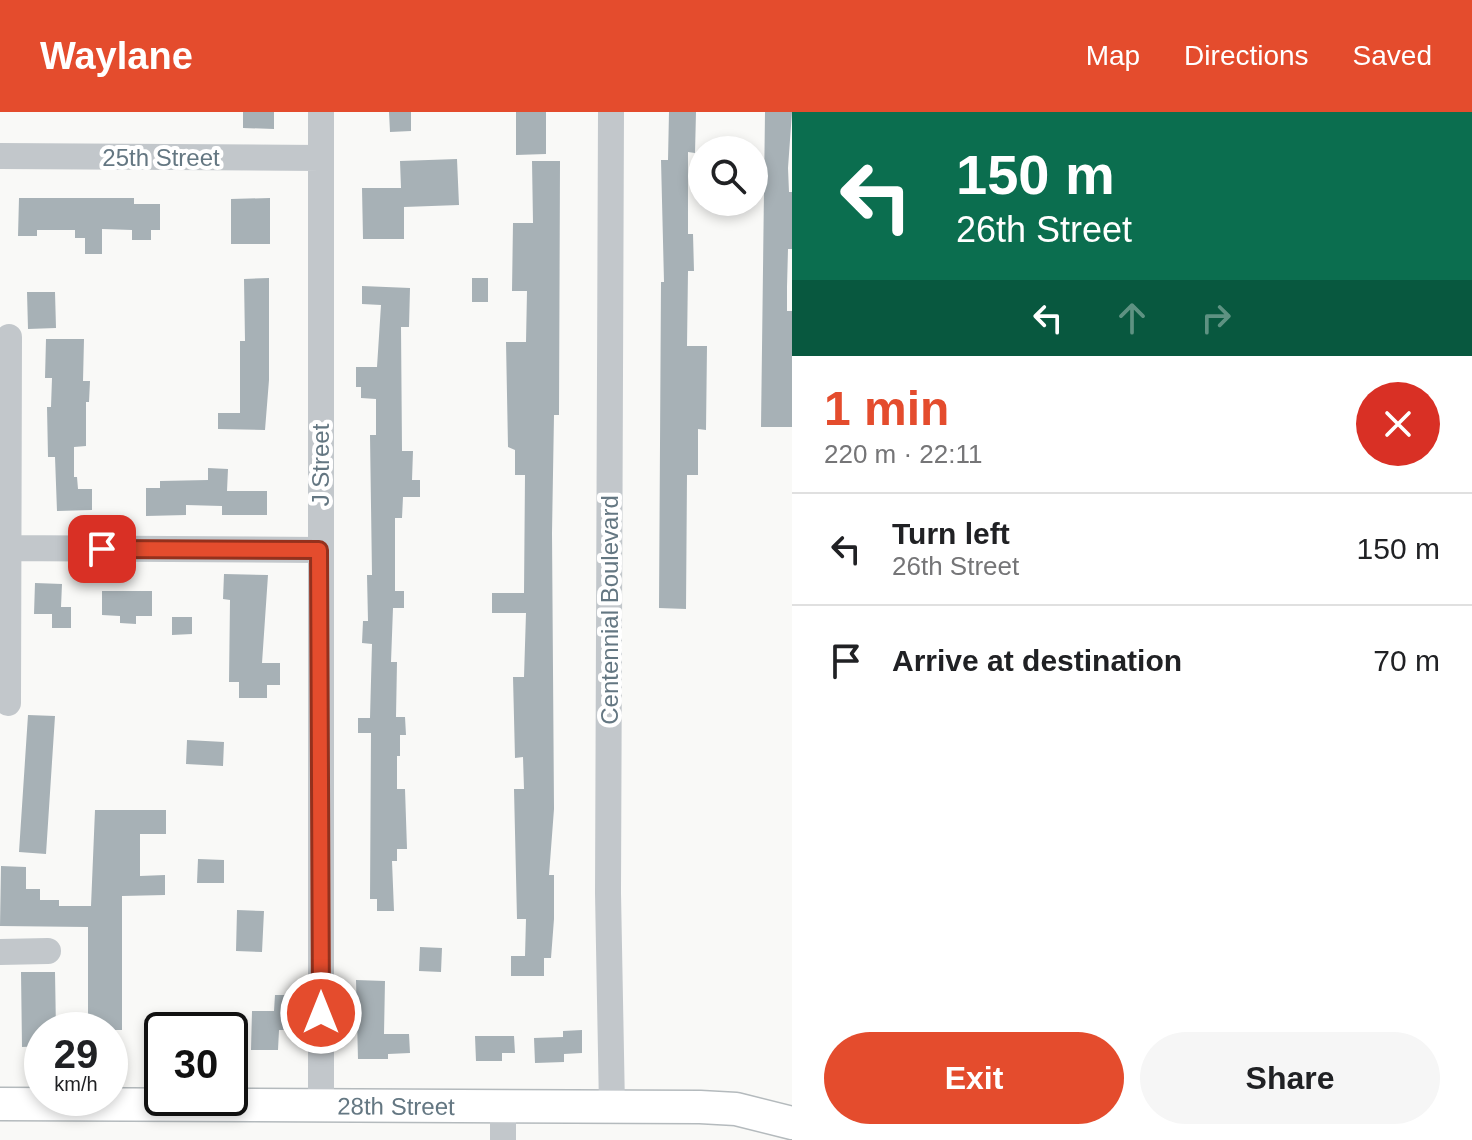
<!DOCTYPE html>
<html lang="en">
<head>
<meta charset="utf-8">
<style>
  body { margin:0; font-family:Helvetica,sans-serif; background:#f6f6f6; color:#202124; height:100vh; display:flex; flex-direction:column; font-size:30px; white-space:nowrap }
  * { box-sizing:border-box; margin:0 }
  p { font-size:26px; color:#757577 }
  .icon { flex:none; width:44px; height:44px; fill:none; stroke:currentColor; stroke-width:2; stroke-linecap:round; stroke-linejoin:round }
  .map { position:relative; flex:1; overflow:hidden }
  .sheet { display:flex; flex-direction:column; background:#fff; width:680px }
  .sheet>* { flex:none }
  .top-card { background:#0b6e4f; color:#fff; overflow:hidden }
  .fabs { position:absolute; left:688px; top:24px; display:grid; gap:16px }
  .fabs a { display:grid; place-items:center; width:80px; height:80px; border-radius:50%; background:#fff; box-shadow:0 4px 12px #0003; font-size:40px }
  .speed { position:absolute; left:24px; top:900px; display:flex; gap:16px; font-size:40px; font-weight:700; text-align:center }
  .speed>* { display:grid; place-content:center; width:104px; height:104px; border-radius:50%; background:#fff; box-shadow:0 4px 12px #0003; line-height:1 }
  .speed small { font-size:20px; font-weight:400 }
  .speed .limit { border:4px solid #111; border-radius:12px; background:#fff; color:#111 }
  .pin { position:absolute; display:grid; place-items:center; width:68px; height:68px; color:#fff; margin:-34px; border-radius:16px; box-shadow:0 4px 12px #0006 }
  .me { position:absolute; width:88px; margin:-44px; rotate:0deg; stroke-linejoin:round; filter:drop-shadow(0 0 6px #0008) }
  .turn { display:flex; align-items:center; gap:28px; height:168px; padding:0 32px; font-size:36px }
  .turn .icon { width:104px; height:104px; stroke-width:2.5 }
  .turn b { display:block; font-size:56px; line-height:68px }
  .lanes { display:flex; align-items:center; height:76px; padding:0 32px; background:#0003; justify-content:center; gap:40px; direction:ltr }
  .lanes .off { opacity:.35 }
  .round { display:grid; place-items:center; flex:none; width:84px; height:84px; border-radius:42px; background:#f6f6f6 }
  .headline { display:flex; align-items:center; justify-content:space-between; height:136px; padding:0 32px }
  h1 { font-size:48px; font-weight:700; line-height:60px; color:#e44c2d }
  .button { display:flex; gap:16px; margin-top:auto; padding:16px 32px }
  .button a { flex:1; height:92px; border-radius:48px; background:#e44c2d; color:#fff; font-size:32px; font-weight:700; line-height:92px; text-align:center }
  .button a+a { background:#f6f6f6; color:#202124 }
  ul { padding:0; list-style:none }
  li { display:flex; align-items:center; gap:24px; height:112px; padding:0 32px; border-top:2px solid #e0e0e0 }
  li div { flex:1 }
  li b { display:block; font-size:30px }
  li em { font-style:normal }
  header { display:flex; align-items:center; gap:48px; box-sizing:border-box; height:112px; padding:0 40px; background:#e44c2d; color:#fff }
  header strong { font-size:38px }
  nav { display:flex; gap:44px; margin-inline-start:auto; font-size:28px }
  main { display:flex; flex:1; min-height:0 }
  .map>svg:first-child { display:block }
</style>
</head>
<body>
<header>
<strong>Waylane</strong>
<nav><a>Map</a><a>Directions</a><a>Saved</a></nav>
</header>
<main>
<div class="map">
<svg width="792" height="1028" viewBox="0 0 792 1028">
  <rect width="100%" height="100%" fill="#f9f9f7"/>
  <path fill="#a7b1b6" d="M243,0H274V17L243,16Z
    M389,0H411V19L390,20Z
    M516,0H546V42L516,43Z
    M669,0H696L695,41L688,40V122H693L694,159H688L687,234H707L706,318L698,317V363H687L686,497L659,496L661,170H664L661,48H668Z
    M765,0H792L788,56L789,80H792V137H788L787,175V199H792V315H761Z
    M457,47L459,93L404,95V127H363L362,76H401L400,49Z
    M532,49H560L559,303H554L552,421L554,697L549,763H554V807L551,846H544V864H511V844H525L526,807H517L514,677H524L523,645L515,646L513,565H524L526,501H492V481H524L525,363H515V338L508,335L506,230H526L527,179H512L513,111H533Z
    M19,86H134V92H160V118H151V128H132V118L102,117V142H85V126H75V118H37V124H18Z
    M270,86V132H231V87Z
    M269,166V268L265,318L218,317V301H240V229H245L244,167Z
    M472,166H488V190H472Z
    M362,174L410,176L409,215H401L402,339H413L412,368H420V385H403L402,406H395V479H404V496H393L391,550H397L396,605H405L406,623H400V644H397V677H405L407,737H397V749H392L394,799H377V787H370L371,621H358V606H370L372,532L362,531L363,509H368L367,463H372L370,323H376V287L361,286V275H356V255H377L381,193L362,192Z
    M27,180H55L56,216L28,217Z
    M46,227H84L83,269H90L89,290H86V334L74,335V365H77L78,377H92V398L57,399L55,345H48L47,295H51L52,266H45Z
    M208,356L228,357L227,379H267V403H222V394L186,393V403L146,404V376H160V369L208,368Z
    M224,462L268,463L262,551H280V573H267V586H239V570H229L230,488L223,487Z
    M35,471L62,472L61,495H71V516H52V502H34Z
    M102,479H152V504H136V512L120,511V504L102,503Z
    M172,505H192V522L172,523Z
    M28,603L55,604L46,742L19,740Z
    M187,628L224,630L223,654L186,652Z
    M95,698H166V722H140V764L165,763V783L122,784V918H88V815L0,814L1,754L26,755V777H40V788H59V794H91Z
    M198,747L224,748V771H197Z
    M237,798L264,799L262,840L236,839Z
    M420,835L442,836L441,860L419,859Z
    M21,860H55L56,918H42V934L22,935Z
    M356,868L385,869L384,922H409L410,941L388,942V947H358Z
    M275,883H293L292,918H279L278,938H251L252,899H274Z
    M582,918V941L564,942V950L535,951L534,926L563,925V919Z
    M475,924H514L515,941H502V949H476Z"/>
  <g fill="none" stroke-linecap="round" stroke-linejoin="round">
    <defs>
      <g id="major">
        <path id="s1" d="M0,992L700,995L736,997L792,1011"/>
      </g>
    </defs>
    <use href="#major" stroke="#b4babd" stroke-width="35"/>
    <path stroke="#c2c7cb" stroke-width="26" d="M611,0L608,781L612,995
      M0,44L321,46
      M0,436L319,438
      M8,591L9,225
      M0,840L48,839
      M321,994V0
      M503,1028V995"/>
    <use href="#major" stroke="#fff" stroke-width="32"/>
  </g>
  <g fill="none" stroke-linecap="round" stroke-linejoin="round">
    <defs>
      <path id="route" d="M102,437L319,438L321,901"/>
    </defs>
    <use href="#route" stroke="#94311d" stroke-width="20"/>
    <use href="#route" stroke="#e44c2d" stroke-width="14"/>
  </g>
  <g text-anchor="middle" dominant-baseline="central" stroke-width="8" stroke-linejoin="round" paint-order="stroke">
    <g font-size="24" fill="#647782" stroke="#fff">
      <text x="161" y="45">25th Street</text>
      <text transform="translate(320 353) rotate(-90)">J Street</text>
      <text transform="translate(609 498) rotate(-90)">Centennial Boulevard</text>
      <text stroke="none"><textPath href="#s1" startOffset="396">28th Street</textPath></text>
    </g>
  </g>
</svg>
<div class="fabs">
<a><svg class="icon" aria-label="search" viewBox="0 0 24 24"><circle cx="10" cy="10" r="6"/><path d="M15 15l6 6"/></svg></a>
</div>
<div class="speed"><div>29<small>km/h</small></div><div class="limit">30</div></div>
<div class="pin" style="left:102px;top:437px;background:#d93025"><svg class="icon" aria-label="arrive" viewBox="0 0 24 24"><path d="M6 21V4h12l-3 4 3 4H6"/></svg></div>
<svg class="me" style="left:321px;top:901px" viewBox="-20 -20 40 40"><circle r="17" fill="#e44c2d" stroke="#fff" stroke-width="3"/><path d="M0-11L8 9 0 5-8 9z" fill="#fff"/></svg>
</div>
<section class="sheet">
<div class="top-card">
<div class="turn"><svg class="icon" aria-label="left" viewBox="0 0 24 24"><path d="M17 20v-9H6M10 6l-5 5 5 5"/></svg><div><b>150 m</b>26th Street</div></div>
<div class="lanes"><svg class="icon" aria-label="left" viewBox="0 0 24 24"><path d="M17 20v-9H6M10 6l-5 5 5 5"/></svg><svg class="icon off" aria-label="ahead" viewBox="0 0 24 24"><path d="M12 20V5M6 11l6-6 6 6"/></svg><svg class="icon off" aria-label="right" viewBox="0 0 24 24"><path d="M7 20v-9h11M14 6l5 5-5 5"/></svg></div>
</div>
<div class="headline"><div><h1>1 min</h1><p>220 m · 22:11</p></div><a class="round" style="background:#d93025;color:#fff"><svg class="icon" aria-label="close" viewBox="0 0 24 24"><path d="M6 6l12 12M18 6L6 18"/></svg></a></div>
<ul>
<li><svg class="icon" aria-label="left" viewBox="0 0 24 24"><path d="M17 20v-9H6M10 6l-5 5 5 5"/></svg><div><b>Turn left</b><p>26th Street</p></div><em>150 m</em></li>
<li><svg class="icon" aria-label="arrive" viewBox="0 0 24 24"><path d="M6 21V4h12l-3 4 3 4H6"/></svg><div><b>Arrive at destination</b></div><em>70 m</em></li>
</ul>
<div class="button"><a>Exit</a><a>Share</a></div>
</section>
</main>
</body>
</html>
